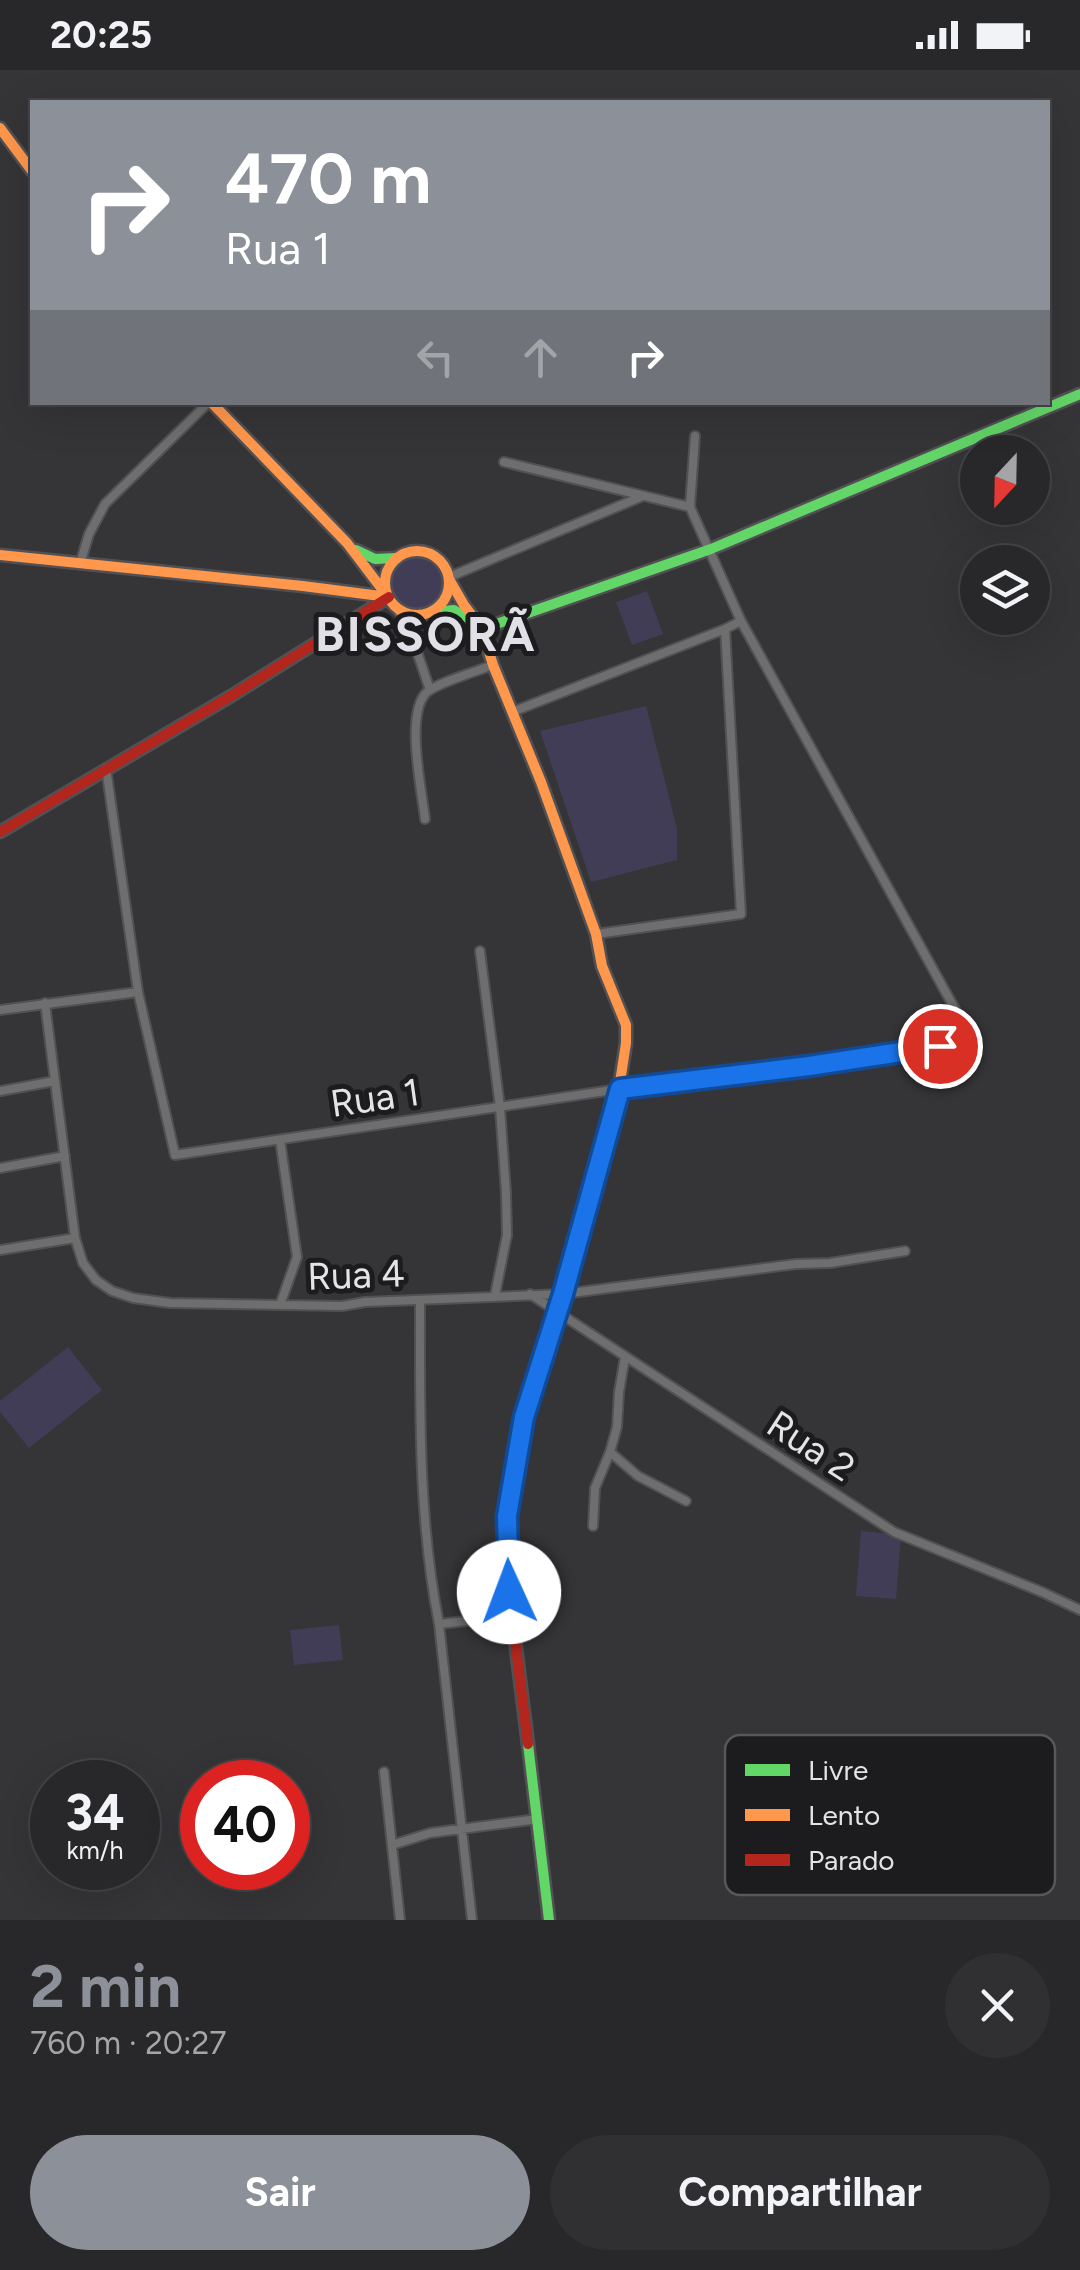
<!DOCTYPE html>
<html lang="pt">
<head>
<meta charset="utf-8">
<style>
  body { margin:0; font-family:Figtree,sans-serif; background:#302f31; color:#f1f3f6; height:100vh; display:flex; flex-direction:column; font-size:38px; white-space:nowrap }
  * { box-sizing:border-box; margin:0 }
  p { font-size:32px; color:#a5a5a8 }
  .icon { flex:none; width:55px; height:55px; fill:none; stroke:currentColor; stroke-width:2; stroke-linecap:round; stroke-linejoin:round }
  .map { position:relative; height:1850px; overflow:hidden }
  .sheet { display:flex; flex-direction:column; background:#282729; flex:1 }
  .sheet>* { flex:none }
  .banner { position:absolute; left:30px; top:30px; width:1020px; height:305px; border-radius:0px; box-shadow:0 10px 40px #0002,0 0 0 2px #444446; background:#8c9099; color:#fff; overflow:hidden }
  .needle { width:65px; rotate:202deg }
  .buttons { position:absolute; left:960px; top:365px; display:grid; gap:20px }
  .buttons a { display:grid; place-items:center; width:90px; height:90px; border-radius:50%; background:#282729; box-shadow:0 10px 40px #0002,0 0 0 2px #444446; font-size:50px }
  .speed { position:absolute; left:30px; top:1690px; display:flex; gap:20px; font-size:50px; font-weight:700; text-align:center }
  .speed>* { display:grid; place-content:center; width:130px; height:130px; border-radius:50%; background:#282729; box-shadow:0 10px 40px #0002,0 0 0 2px #444446; line-height:1 }
  .speed small { font-size:25px; font-weight:400 }
  .speed .limit { border:15px solid #d22; background:#fff; color:#111 }
  .pin { position:absolute; display:grid; place-items:center; width:85px; height:85px; color:#fff; margin:-42px; border:5px solid #fff; border-radius:50%; box-shadow:0 2px 10px #0007 }
  .me { position:absolute; width:110px; margin:-55px; rotate:358deg; stroke-linejoin:round; filter:drop-shadow(0 0 8px #0008) }
  .turn { display:flex; align-items:center; gap:35px; height:210px; padding:0 30px; font-size:45px }
  .turn .icon { width:130px; height:130px; stroke-width:2.5 }
  .turn b { display:block; font-size:70px; line-height:85px }
  .lanes { display:flex; align-items:center; height:95px; padding:0 30px; background:#0003; justify-content:center; gap:50px; direction:ltr }
  .lanes .off { opacity:.35 }
  .round { display:grid; place-items:center; flex:none; width:105px; height:105px; border-radius:52px; background:#302f31 }
  .head { display:flex; align-items:center; justify-content:space-between; height:170px; padding:0 30px }
  h1 { font-size:60px; font-weight:700; line-height:75px; color:#8c9099 }
  .primary-button { display:flex; gap:20px; margin-top:auto; padding:20px 30px }
  .primary-button a { flex:1; height:115px; border-radius:60px; background:#8c9099; color:#fff; font-size:40px; font-weight:700; line-height:115px; text-align:center }
  .primary-button a+a { background:#302f31; color:#f1f3f6 }
  .status { display:flex; justify-content:space-between; align-items:center; height:70px; padding:0 50px; background:#282729; direction:ltr }
  .status svg { height:28px; fill:currentColor }
  .map>svg:first-child { display:block }
</style>
</head>
<body>
<div class="status"><b>20:25</b><svg viewBox="0 0 49 12"><path d="M0 12V9h3v3zM5 12V6h3v6zM10 12V3h3v9zM15 12V0h3v12zM26 1h20v11H26zM47 4h2v5h-2z"/></svg></div>
<div class="map">
<svg width="1080" height="1850" viewBox="0 0 1080 1850">
  <rect width="100%" height="100%" fill="#353437"/>
  <path fill="#423d57" d="M391 513a26 26 0 1 1 52 0a26 26 0 1 1-52 0Z
    M647,521L663,564L632,575L616,532Z
    M646,636L677,759V790L591,812L540,661Z
    M68,1277L102,1320L29,1378L0,1342V1331Z
    M861,1461L901,1465L896,1529L856,1526Z
    M339,1555L343,1590L294,1595L290,1560Z"/>
  <g fill="none" stroke-linecap="round" stroke-linejoin="round">
    <defs>
      <path id="street" d="M504,392L690,437
        M80,494L89,464L105,434L209,332
        M449,507L643,426
        M396,537L410,561L430,620
        M410,561L414,551L424,544
        M512,642L725,559L741,551
        M106,698L138,922L175,1085L619,1019L809,996L972,970L741,551L690,437L695,366
        M425,749C422,721 405,645 426,623C436,613 478,601 493,595
        M596,864L741,844L725,559
        M480,881L500,1037L506,1123L507,1165L495,1225
        M45,933L75,1168L83,1193L96,1210L112,1221L133,1228L170,1233L342,1236L365,1232L563,1224L796,1194L830,1193L905,1181
        M0,940L138,922
        M0,1021L55,1011
        M0,1098L65,1086
        M0,1180L75,1168
        M530,1224L894,1462L1042,1522L1080,1540
        M420,1231C420,1338 418,1448 439,1554L472,1850
        M280,1235L297,1187L280,1070
        M610,1382L638,1406L686,1431
        M593,1456L595,1418L610,1382L617,1357L619,1322L625,1287
        M439,1554L512,1546
        M384,1702L400,1850
        M392,1775L430,1763L538,1749"/>
      <path id="fast" d="M356,480L375,489L396,488
        M434,542L454,540L469,549
        M482,559L711,479L1080,324
        M528,1674L549,1850"/>
      <path id="slow" d="M0,58L32,101
        M211,332L347,473L388,527
        M385 513a32 32 0 1 1 64 0a32 32 0 1 1-64 0Z
        M0,485L303,516L388,527
        M449,509L464,535L482,559L493,595L541,712L596,864L602,896L626,955V973L619,1019L570,1198"/>
      <path id="jam" d="M0,762L231,626L389,527
        M528,1674L509,1522L507,1446L524,1347L570,1198"/>
    </defs>
    <use href="#street" stroke="#515053" stroke-width="12"/>
    <use href="#fast" stroke="#515053" stroke-width="15"/>
    <use href="#slow" stroke="#515053" stroke-width="15"/>
    <use href="#jam" stroke="#515053" stroke-width="15"/>
    <use href="#street" stroke="#6e6e6f" stroke-width="8"/>
    <use href="#fast" stroke="#63d668" stroke-width="10"/>
    <use href="#slow" stroke="#ff974d" stroke-width="10"/>
    <use href="#jam" stroke="#b3261e" stroke-width="10"/>
  </g>
  <g fill="none" stroke-linecap="round" stroke-linejoin="round">
    <defs>
      <path id="route" d="M509,1522L507,1446L524,1347L563,1224L620,1019L809,996L940,976"/>
    </defs>
    <use href="#route" stroke="#114b97" stroke-width="25"/>
    <use href="#route" stroke="#1a73e8" stroke-width="18"/>
  </g>
  <g text-anchor="middle" dominant-baseline="central" stroke-width="10" stroke-linejoin="round" paint-order="stroke">
    <g font-size="38" fill="#e4e3e6" stroke="#1c1b1d">
      <text transform="translate(375 1028) rotate(-8)">Rua 1</text>
      <text transform="translate(356 1205) rotate(-2)">Rua 4</text>
      <text transform="translate(811 1376) rotate(33)">Rua 2</text>
    </g>
    <g font-size="48" font-weight="bold" letter-spacing="2.5" fill="#e1e0e6" stroke="#1c1b1d">
      <text x="426" y="564">BISSORÃ</text>
    </g>
  </g>
  <rect x="725" y="1665" width="330" height="160" rx="15" fill="#1c1b1d" stroke="#585759" stroke-width="2.5"/>
  <rect x="745" y="1694" width="45" height="12" fill="#63d668"/>
  <rect x="745" y="1739" width="45" height="12" fill="#ff974d"/>
  <rect x="745" y="1784" width="45" height="12" fill="#b3261e"/>
  <g font-size="28" fill="#e4e3e6">
    <text x="808" y="1710">Livre</text>
    <text x="808" y="1755">Lento</text>
    <text x="808" y="1800">Parado</text>
  </g>
</svg>
<div class="buttons">
<a><svg class="needle" viewBox="-14 -14 28 28"><path d="M0-13l5 13h-10z" fill="#e53935"/><path d="M0 13l5-13h-10z" fill="#a5a5a8"/></svg></a>
<a><svg class="icon" aria-label="layers" viewBox="0 0 24 24"><path d="M12 4l9 5-9 5-9-5zM3 14l9 5 9-5"/></svg></a>
</div>
<div class="speed"><div>34<small>km/h</small></div><div class="limit">40</div></div>
<div class="pin" style="left:940px;top:976px;background:#d93025"><svg class="icon" aria-label="arrive" viewBox="0 0 24 24"><path d="M6 21V4h12l-3 4 3 4H6"/></svg></div>
<svg class="me" style="left:509px;top:1522px" viewBox="-20 -20 40 40"><circle r="19" fill="#fff"/><path d="M0-13L10 11 0 6-10 11z" fill="#1a73e8"/></svg>
<div class="banner">
<div class="turn"><svg class="icon" aria-label="right" viewBox="0 0 24 24"><path d="M7 20v-9h11M14 6l5 5-5 5"/></svg><div><b>470 m</b>Rua 1</div></div>
<div class="lanes"><svg class="icon off" aria-label="left" viewBox="0 0 24 24"><path d="M17 20v-9H6M10 6l-5 5 5 5"/></svg><svg class="icon off" aria-label="ahead" viewBox="0 0 24 24"><path d="M12 20V5M6 11l6-6 6 6"/></svg><svg class="icon" aria-label="right" viewBox="0 0 24 24"><path d="M7 20v-9h11M14 6l5 5-5 5"/></svg></div>
</div>
</div>
<section class="sheet">
<div class="head"><div><h1>2 min</h1><p>760 m · 20:27</p></div><a class="round"><svg class="icon" aria-label="close" viewBox="0 0 24 24"><path d="M6 6l12 12M18 6L6 18"/></svg></a></div>
<div class="primary-button"><a>Sair</a><a>Compartilhar</a></div>
</section>
</body>
</html>
